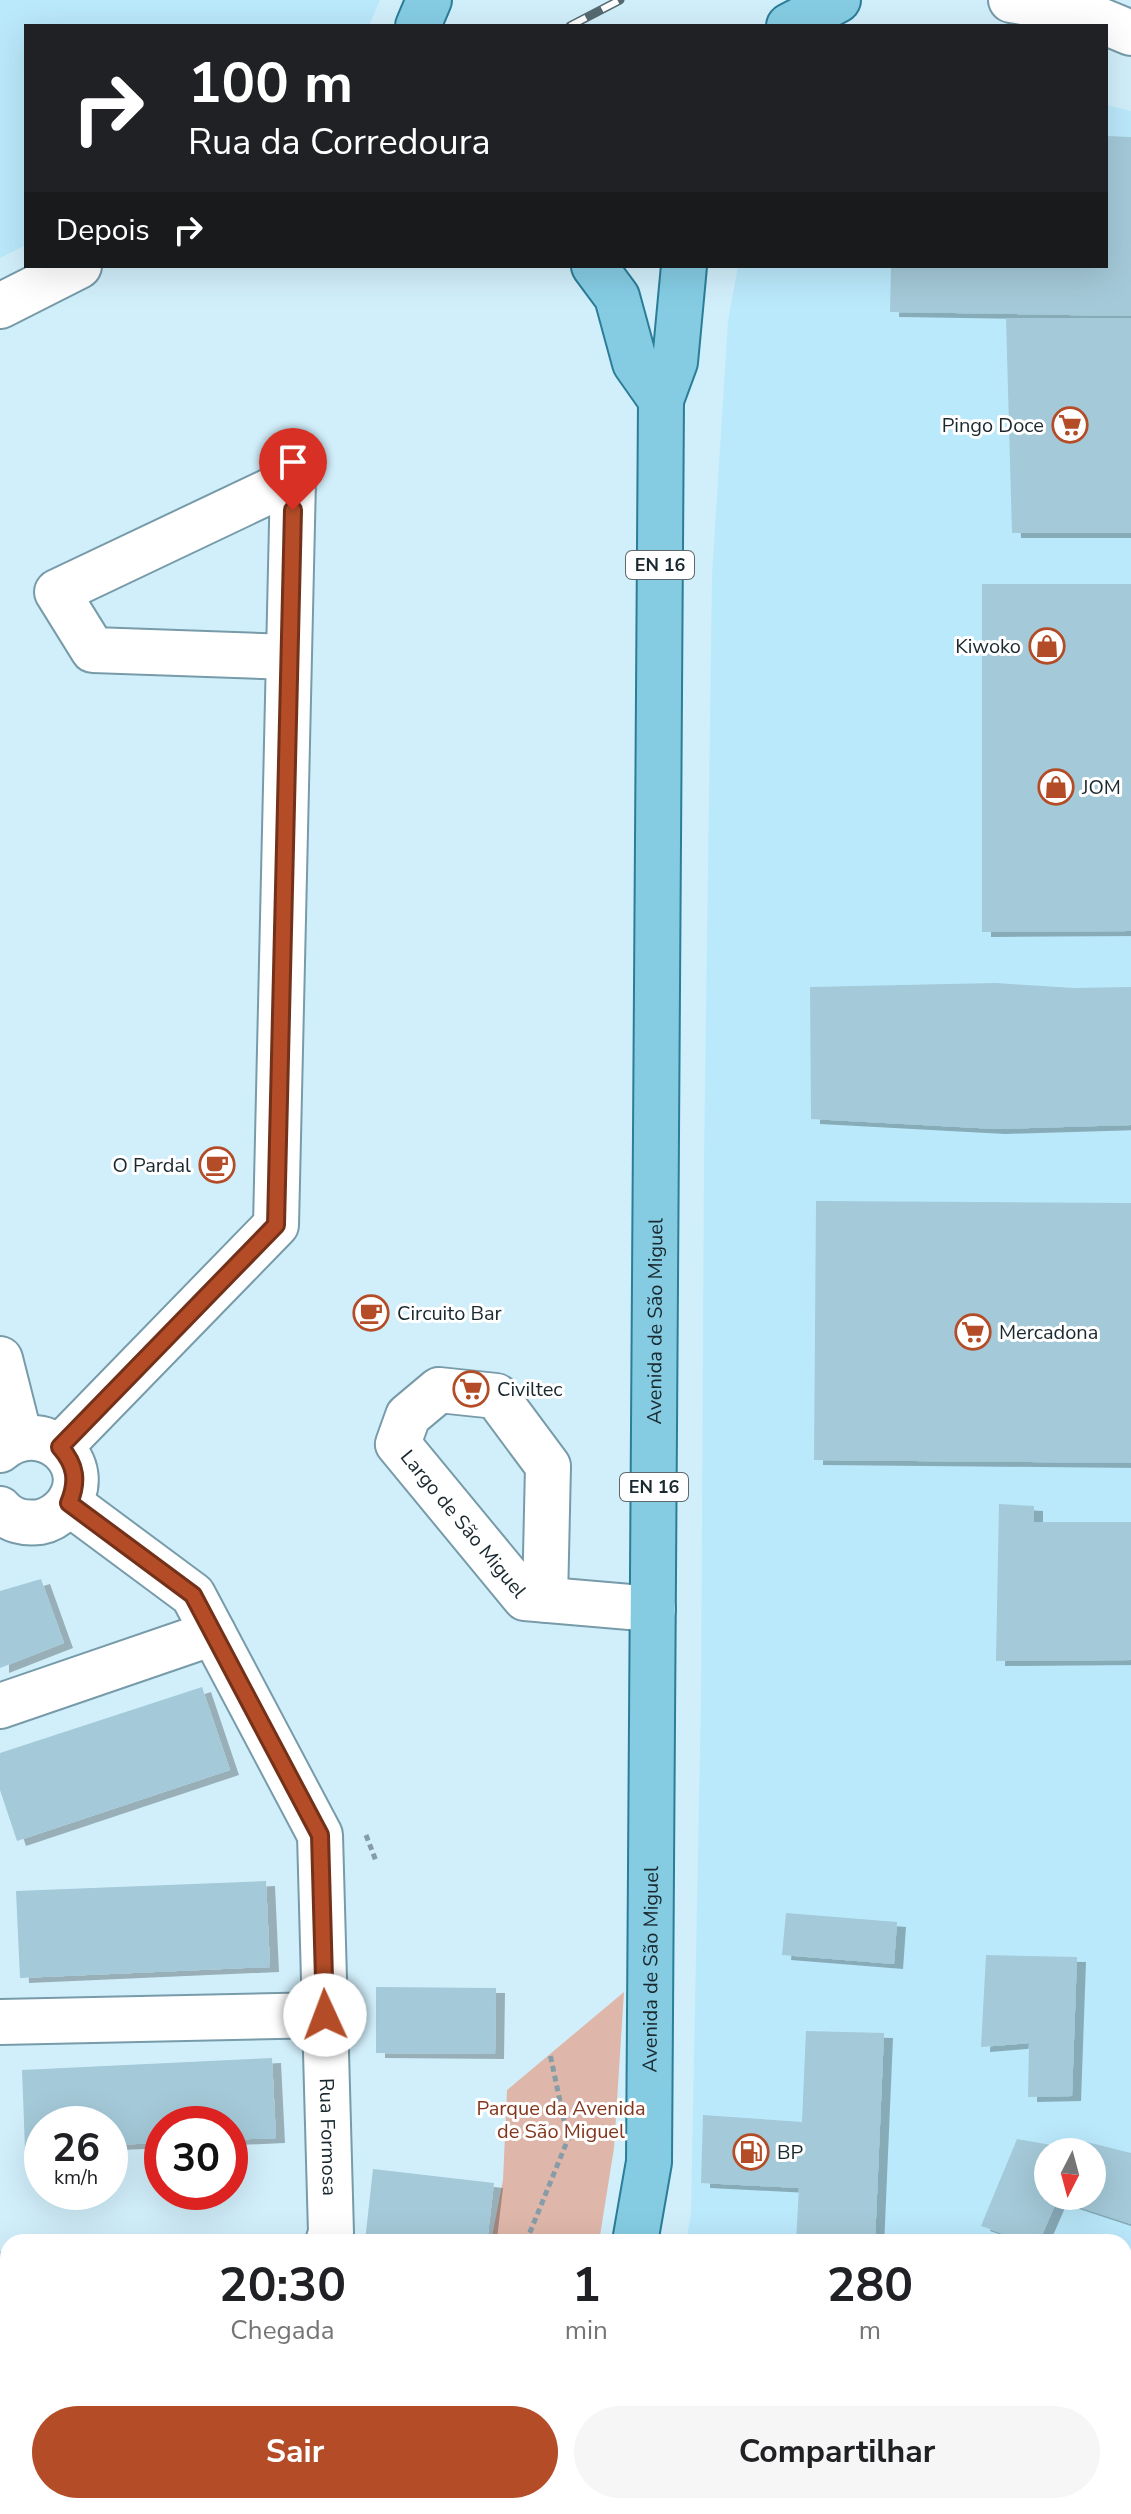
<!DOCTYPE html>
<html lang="pt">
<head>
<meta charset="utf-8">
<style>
  body { margin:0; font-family:"Nunito Sans",sans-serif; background:#f6f6f6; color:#202124; height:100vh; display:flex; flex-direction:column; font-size:30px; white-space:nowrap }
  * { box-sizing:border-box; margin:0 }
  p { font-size:26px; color:#757577 }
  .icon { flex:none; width:44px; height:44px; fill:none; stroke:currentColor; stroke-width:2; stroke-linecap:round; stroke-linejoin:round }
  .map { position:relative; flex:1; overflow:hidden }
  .sheet { position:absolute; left:0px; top:2234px; width:1132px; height:280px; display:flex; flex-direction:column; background:#fff; border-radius:24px 24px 0 0; box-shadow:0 8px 32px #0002 }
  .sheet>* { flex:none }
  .banner { position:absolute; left:24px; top:24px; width:1084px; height:244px; border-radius:0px; box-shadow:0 8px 32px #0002; background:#202124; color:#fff; overflow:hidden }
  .needle { width:52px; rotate:186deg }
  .buttons { position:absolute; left:1034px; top:2138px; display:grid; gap:16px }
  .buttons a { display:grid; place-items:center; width:72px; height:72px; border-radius:50%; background:#fff; box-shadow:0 8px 32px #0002; font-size:40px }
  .speed { position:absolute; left:24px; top:2106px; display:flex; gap:16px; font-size:40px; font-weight:700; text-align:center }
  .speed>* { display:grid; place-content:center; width:104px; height:104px; border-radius:50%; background:#fff; box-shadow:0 8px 32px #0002; line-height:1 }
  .speed small { font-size:20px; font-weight:400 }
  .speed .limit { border:12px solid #d22; background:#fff; color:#111 }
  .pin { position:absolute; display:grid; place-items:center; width:68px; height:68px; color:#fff; margin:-82px -34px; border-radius:50% 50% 50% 0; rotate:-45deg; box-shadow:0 0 8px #0007 }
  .pin .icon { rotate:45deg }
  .me { position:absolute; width:88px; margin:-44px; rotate:358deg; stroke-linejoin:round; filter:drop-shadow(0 0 6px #0008) }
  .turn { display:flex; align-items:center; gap:28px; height:168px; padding:0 32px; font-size:36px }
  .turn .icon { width:104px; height:104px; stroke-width:2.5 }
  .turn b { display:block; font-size:56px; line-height:68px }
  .then { display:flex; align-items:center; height:76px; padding:0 32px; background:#0003; gap:16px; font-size:30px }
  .eta { display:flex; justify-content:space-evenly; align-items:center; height:136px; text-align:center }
  .eta b { font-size:48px; font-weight:700; line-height:56px }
  .cta { display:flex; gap:16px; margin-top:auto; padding:16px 32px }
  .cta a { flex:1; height:92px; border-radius:48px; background:#b34c27; color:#fff; font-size:32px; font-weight:700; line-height:92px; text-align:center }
  .cta a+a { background:#f6f6f6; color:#202124 }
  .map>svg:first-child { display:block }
</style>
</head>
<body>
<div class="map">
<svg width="1131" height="2514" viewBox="0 0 1131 2514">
  <defs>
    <filter id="shadow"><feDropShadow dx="9" dy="5" stdDeviation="0" flood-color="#0004"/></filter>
  </defs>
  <rect width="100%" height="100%" fill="#d1effb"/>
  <path fill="#bae9fb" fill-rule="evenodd" d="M0,0H380L369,26H26V245L0,258Z
    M1106,105L1131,111V2514H624L628,2506H1124V2242H686L691,2213L701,1698L704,1160L712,575L728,321L738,266H1106ZM1048,2152H1092V2196H1048Z"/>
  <path fill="#dfb7aa" d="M624,1992L614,2148L599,2242H491L503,2180L507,2090Z
    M0,2355L8,2357V2506H155L151,2514H0Z
    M419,2506H532L529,2514H417Z"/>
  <path fill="#a4c9d8" filter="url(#shadow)" d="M1106,136L1131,137V316L890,312L891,266H1106Z
    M1006,318H1131V533H1012Z
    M982,584H1131V931L982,932Z
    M996,983L1074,988L1131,987V1125L996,1129L811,1119L810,987Z
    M816,1201L1131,1203V1463L814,1460Z
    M999,1504L1034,1506V1522H1131V1660L996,1661Z
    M41,1579L64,1643L0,1668V1591Z
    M202,1687L230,1770L17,1841L0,1790V1753Z
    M266,1881L270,1967L20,1978L16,1891Z
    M786,1913L897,1922L894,1964L782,1955Z
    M986,1955L1077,1957L1072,2096L1028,2097L1029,2043L981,2047Z
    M376,1987L496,1988L495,2054L376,2053Z
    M806,2031L884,2033L875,2242H796L799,2188L701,2183L703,2115L802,2122Z
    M272,2058L276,2138L230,2140V2124H162V2143L110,2145V2124H42V2148L25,2149L22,2070Z
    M1017,2139L1080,2150L1083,2141L1131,2153V2224L1061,2201L1062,2196H1092V2152H1048V2196H1059L1039,2242H1026L981,2226Z
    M373,2169L494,2183L487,2242L365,2241Z
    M0,2251L8,2253V2343L0,2340Z
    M1124,2476L1131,2478V2514H960L963,2506H1124Z"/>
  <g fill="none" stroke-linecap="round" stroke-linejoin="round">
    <defs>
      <g id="minor">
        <path d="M1011,0L1071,10"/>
        <path d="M1051,0L1131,33"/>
        <path d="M0,1359L20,1438"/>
        <path d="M60,1447L276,1225L293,480L57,592L93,650L289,657"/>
        <path d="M0,1450C41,1414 99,1464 66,1506C59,1514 50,1520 40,1522C25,1524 10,1521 0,1509"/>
        <path id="s1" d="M69,1503L193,1595L320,1835L331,2233L328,2242"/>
        <path id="s2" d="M545,1600L548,1466L496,1396L439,1390L408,1416L398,1444L525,1598L653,1609"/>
        <path d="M0,1706L213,1633"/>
        <path d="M0,2022L325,2015"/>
        <path d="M232,2514L236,2506"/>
      </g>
      <path id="secondary" d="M0,306L79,266"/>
      <g id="primary">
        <path d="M418,26L429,0"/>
        <path d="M789,26L838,0"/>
        <path d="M594,266L617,297L635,363L661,400"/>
        <path id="s3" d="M635,2242L649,2162L661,400L675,362L684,266"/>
        <path d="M579,2514L582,2506"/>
      </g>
    </defs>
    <use href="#minor" stroke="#779ba9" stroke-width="48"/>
    <use href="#secondary" stroke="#779ba9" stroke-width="48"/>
    <use href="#primary" stroke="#2b7d98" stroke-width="48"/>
    <path stroke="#869da7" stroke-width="5" stroke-dasharray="6 4" stroke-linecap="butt" d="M366,1835L376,1861
      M526,2242L568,2139L550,2054
      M492,2514L496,2506"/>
    <use href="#minor" stroke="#fff" stroke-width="44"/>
    <use href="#secondary" stroke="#fff" stroke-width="44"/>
    <use href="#primary" stroke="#85cce3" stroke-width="44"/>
    <defs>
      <path id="rail" d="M570,26L620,0"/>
    </defs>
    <use href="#rail" stroke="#566a72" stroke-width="9"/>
    <use href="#rail" stroke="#fff" stroke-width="6" stroke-dasharray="18" stroke-linecap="butt"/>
  </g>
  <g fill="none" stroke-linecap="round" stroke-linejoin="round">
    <defs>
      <path id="route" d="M293,510L276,1225L60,1447C76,1465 78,1481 69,1503L193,1595L320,1835L325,2015"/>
    </defs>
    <use href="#route" stroke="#743119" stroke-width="20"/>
    <use href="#route" stroke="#b34c27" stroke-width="14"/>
  </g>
  <defs>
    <symbol id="supermarket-ring" viewBox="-11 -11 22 22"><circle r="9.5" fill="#fff" stroke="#b34c27" stroke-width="1.5"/><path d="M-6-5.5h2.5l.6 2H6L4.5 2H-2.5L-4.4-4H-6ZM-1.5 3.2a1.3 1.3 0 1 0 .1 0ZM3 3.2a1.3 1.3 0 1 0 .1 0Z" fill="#b34c27"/></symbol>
    <symbol id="shop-ring" viewBox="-11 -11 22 22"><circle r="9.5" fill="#fff" stroke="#b34c27" stroke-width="1.5"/><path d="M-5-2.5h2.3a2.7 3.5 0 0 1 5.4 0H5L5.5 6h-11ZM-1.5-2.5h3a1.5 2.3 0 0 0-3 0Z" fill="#b34c27"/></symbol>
    <symbol id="cafe-ring" viewBox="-11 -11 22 22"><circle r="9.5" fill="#fff" stroke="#b34c27" stroke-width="1.5"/><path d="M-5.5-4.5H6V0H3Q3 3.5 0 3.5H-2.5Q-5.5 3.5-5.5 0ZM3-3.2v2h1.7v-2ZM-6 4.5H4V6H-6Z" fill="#b34c27"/></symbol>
    <symbol id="fuel-ring" viewBox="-11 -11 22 22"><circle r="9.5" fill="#fff" stroke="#b34c27" stroke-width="1.5"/><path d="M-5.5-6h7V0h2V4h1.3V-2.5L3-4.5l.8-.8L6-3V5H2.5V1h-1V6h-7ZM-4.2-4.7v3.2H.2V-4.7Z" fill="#b34c27"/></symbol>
  </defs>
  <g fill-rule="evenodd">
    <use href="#supermarket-ring" x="1050" y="405" width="40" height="40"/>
    <use href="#shop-ring" x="1027" y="626" width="40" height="40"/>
    <use href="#shop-ring" x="1036" y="767" width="40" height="40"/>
    <use href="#cafe-ring" x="197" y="1145" width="40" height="40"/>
    <use href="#cafe-ring" x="351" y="1293" width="40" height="40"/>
    <use href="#supermarket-ring" x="953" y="1312" width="40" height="40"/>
    <use href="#supermarket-ring" x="451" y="1369" width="40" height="40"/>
    <use href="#fuel-ring" x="731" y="2132" width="40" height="40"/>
  </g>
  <g text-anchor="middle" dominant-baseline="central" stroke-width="6" stroke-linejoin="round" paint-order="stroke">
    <g fill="#fff" stroke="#5f696d" stroke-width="2">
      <rect x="626" y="551" width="68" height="28" rx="6"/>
      <rect x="620" y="1473" width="68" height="28" rx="6"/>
    </g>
    <g font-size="18" font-weight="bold" fill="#1a292f">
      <text x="660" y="565">EN 16</text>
      <text x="654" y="1487">EN 16</text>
    </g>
    <g font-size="20" fill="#1a292f" stroke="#fff" text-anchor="start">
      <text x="1044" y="425" text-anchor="end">Pingo Doce</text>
      <text x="1021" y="646" text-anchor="end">Kiwoko</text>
      <text x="1082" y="787">JOM</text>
      <text x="191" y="1165" text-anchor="end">O Pardal</text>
      <text x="397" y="1313">Circuito Bar</text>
      <text x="999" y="1332">Mercadona</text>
      <text x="497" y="1389">Civiltec</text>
      <text x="777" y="2152">BP</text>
    </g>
    <g font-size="20" fill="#1a292f" stroke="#fff">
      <text stroke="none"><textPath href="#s3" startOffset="922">Avenida de São Miguel</textPath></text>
      <text stroke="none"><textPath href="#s2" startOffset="452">Largo de São Miguel</textPath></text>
      <text stroke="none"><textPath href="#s3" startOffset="274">Avenida de São Miguel</textPath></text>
      <text stroke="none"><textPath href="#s1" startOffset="728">Rua Formosa</textPath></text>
    </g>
    <g font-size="20" fill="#82371d" stroke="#fff">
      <text x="561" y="2108">Parque da Avenida<tspan x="561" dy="23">de São Miguel</tspan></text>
    </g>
  </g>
</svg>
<div class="buttons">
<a><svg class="needle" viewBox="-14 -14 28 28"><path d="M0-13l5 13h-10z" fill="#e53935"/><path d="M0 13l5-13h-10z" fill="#757577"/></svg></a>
</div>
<div class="speed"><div>26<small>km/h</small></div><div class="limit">30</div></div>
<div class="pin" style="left:293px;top:510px;background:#d93025"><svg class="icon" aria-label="arrive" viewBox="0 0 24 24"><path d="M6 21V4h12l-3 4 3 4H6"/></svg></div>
<svg class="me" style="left:325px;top:2015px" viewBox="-20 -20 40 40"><circle r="19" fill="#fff"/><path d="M0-13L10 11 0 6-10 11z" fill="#b34c27"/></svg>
<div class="banner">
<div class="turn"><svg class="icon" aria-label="right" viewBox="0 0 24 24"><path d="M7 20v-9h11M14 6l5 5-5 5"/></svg><div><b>100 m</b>Rua da Corredoura</div></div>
<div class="then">Depois<svg class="icon" aria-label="right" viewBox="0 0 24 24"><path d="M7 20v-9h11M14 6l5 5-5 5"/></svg></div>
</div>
<section class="sheet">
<div class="eta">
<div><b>20:30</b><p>Chegada</p></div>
<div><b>1</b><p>min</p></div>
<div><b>280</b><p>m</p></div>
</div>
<div class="cta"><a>Sair</a><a>Compartilhar</a></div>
</section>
</div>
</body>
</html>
